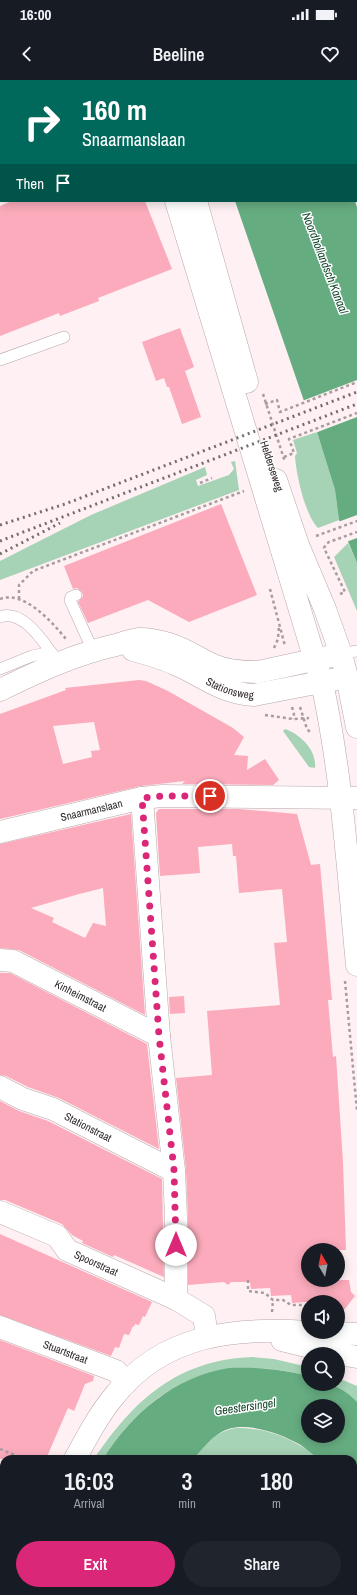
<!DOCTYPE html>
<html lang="en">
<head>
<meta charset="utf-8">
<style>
  body { margin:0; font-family:"Archivo Narrow",sans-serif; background:#20242c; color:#f1f3f6; height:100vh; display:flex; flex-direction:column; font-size:15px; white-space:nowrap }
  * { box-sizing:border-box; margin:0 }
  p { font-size:13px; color:#9ea1a6 }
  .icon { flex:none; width:22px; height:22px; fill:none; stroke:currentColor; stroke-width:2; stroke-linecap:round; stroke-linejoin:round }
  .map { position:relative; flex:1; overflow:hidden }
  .details { position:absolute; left:0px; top:1375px; width:357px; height:140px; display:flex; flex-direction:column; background:#171b24; border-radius:12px 12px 0 0; box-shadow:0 2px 10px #0003 }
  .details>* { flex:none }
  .guide { position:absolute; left:0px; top:0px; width:357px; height:122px; box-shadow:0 2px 10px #0003; background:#00695c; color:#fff; overflow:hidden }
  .needle { width:26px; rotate:350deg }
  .fabs { position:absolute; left:301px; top:1163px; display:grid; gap:8px }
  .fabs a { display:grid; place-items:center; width:44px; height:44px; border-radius:50%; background:#171b24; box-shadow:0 2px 10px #0003; font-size:20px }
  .pin { position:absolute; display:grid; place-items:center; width:34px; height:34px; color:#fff; margin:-17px; border:2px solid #fff; border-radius:50%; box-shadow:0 1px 4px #0007 }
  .me { position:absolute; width:44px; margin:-22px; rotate:0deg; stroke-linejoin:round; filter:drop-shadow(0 0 3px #0008) }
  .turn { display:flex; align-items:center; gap:14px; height:84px; padding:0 16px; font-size:18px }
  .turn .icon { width:52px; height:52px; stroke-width:2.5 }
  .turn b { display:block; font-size:28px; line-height:34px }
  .then { display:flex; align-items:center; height:38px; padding:0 16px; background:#0003; gap:8px; font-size:15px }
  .eta { display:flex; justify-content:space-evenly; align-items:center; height:68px; text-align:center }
  .eta b { font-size:24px; font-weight:600; line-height:28px }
  .button { display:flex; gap:8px; margin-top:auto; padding:8px 16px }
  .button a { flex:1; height:46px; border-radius:24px; background:#db2777; color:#fff; font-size:16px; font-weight:600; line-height:46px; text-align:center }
  .button a+a { background:#20242c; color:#f1f3f6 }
  .status { display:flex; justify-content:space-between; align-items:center; height:28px; padding:0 20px; background:#171b24; direction:ltr }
  .status svg { height:11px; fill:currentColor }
  header { display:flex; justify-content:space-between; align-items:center; height:52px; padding:0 16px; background:#171b24; font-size:18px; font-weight:600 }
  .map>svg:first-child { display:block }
</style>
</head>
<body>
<div class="status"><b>16:00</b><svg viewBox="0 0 49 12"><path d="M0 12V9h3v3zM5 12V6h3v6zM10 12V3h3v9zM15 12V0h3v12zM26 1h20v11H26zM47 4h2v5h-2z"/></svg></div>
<header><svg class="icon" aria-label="back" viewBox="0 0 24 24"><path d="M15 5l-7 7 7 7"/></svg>Beeline<svg class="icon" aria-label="heart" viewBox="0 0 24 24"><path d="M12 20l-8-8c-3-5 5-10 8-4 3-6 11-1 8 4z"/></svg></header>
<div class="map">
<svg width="357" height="1515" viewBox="0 0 357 1515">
  <rect width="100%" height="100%" fill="#fef0f3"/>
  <path fill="#a6d2b5" d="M317,352L335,410L339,440L318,448C305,435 296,394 295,376L297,373L293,360Z
    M235,381L239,410L0,500V481L91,435L205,387L207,395L196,400L198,406L229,395L234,389L231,382Z
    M348,463L357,483V531L334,477Z
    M285,649C300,654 317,670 315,688L309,687L283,651Z
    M252,1277L274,1279L308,1287V1296C219,1272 152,1302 103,1379H94C134,1320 177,1280 252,1277Z
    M338,1298L357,1306V1322L329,1304H338Z
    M236,1348C272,1348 293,1360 321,1379H194C207,1363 215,1352 236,1348Z
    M353,1400L357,1402V1461L353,1465Z
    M357,1468V1506H353V1471Z
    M115,1511H234L230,1515H114Z
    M241,1511H272L271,1515H237Z
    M280,1511H346L342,1515H277Z"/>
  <path fill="#66ac81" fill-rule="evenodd" d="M196,0H309V1H197Z
    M235,121H355L357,127V483L339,440L335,410L317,352L329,346L318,316L304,321Z
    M229,1288C257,1287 281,1289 308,1296V1304C331,1304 340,1305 357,1322V1402L353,1400V1379C344,1379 331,1381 322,1379C314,1377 306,1368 299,1364C279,1353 242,1339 220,1353C210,1359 201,1370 194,1379H103C132,1333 174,1297 229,1288ZM308,1326H338V1356H308Z
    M45,1511H115L114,1515H44Z"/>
  <path fill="#fef0f3" d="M357,300V337L315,353L316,350L327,346L316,318L305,323L302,321Z
    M357,435V458L346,462L338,442Z"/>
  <path fill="#fbabbb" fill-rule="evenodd" d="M12,121H145L172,189L98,218L99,221L60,236L59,233L0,256V126Z
    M180,248L194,287L185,291L201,337L182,344L169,307H167L164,298L156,301L142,262Z
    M221,424L257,515L189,542L148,520L88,543L78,522L83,516L82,512L77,508L73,509L64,486Z
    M139,600L146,601L168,611L233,648L244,657L234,675L248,676L247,690L265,679L279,700L273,705L182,704L185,701L141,706L0,739V634L66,610L65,608ZM94,642L100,670L91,671L92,677L63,684L53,646Z
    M159,729H239L297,734L311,785L320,784L332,920H328L333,977L336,976L343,1082L346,1170H308V1200H349L351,1212L355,1216L344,1230L338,1225V1222L333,1220L292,1223L291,1215L271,1216L270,1208L251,1209L250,1202H231L228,1205L224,1202L188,1205V1137L186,1090L176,998L212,995L207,931L280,925L274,863L287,862L282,809L239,813L236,776H233L232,764L198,767L200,793L160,796L156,733Z
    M131,734L145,935L19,870L0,868V764ZM103,808L106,846L93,843L85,858L52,842L54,838L31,828L79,814Z
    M0,893H10L147,964L159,1069L59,1018L28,1007L6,996L0,995Z
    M184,916L185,933L170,934L169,917Z
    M0,1021L19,1031L48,1041L162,1099L164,1197L114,1175L113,1177L82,1163L83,1161L72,1155L62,1144L5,1120H0Z
    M0,1154L152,1222L145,1237L143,1236L139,1245L135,1244L134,1247L133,1246L129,1255L124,1254L119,1268L115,1267L111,1276L0,1235Z
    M0,1260L94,1296L93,1301L85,1304L74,1331L68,1328L46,1379H0Z"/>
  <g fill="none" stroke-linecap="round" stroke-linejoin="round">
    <defs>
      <path id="lane" d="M0,280L64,257
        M76,515L71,517L70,520L93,571
        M0,537C21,529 40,557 51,572
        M341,574L357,571
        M0,589L32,576L51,572L60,583"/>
      <g id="street">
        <path id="s1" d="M133,570C148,574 163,578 177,585C205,597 221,613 254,615L347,597"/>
        <path d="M0,610C37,592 75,574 116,565C123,563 132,560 139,559C150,559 160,561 169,564C185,569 198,578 213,585C227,591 243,592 258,592L341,574"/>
        <path d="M142,718L159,956L174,1091L176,1137V1219L204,1236L207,1256"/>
        <path id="s2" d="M0,752L142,718L162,716L357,718"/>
        <path id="s3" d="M0,880L13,881L159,956"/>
        <path id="s4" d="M0,1007L23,1019L53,1029L174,1091"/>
        <path id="s5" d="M0,1132L57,1156L67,1170L176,1219"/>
        <path id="s6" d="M0,1247L116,1291L126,1303"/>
        <path d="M0,1502L4,1504"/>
      </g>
      <path id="secondary" d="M130,0V1
        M160,0V1
        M356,7L357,10
        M0,84H1
        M176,121L322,603C342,695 348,791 357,885
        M196,121L247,302
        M276,400L298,465L325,529L341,574L347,597L357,647
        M314,1252L357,1254
        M282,1260L338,1274L357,1277
        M75,1379C87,1357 99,1334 115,1315C164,1254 235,1247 308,1252
        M15,1515L17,1511"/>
    </defs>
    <use href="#lane" stroke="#b8a8ab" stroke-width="12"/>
    <use href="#street" stroke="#b8a8ab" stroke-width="23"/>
    <use href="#secondary" stroke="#b8a8ab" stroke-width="23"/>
    <path stroke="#a79c9e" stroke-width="2.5" stroke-dasharray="3 3" stroke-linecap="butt" d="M103,0L104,1
      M334,0V1
      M99,1V0
      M356,59L357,62
      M263,314L285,382
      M265,324L277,320L280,332L357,302
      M284,377L294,373L289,359L357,333
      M200,403L212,398
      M316,456L357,441
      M270,509L285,566
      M340,514L345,512L324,468L326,464L329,462L357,452
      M0,519C24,510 52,542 66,559
      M19,519V505L33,491L244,411
      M274,568L278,559L279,546
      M292,627L294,634L293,639
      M300,627L307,649L311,653
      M265,635L293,639L309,638
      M345,901L357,1031
      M248,1200V1211L265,1213L273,1220H283L291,1225H307L308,1230
      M272,1232L273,1220
      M0,1369L25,1379
      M353,1467L357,1464
      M234,1515L238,1511
      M274,1515L276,1511"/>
    <use href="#lane" stroke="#fff" stroke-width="11"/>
    <use href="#street" stroke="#fff" stroke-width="22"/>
    <use href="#secondary" stroke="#fff" stroke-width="22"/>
    <path stroke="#756c6d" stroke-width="3" stroke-dasharray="2 4" stroke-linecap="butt" d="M0,445L65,424L357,312
      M0,461L357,324
      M0,474L60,443"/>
  </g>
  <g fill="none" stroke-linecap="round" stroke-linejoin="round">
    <path stroke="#db2777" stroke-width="7" stroke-dasharray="0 12.6" d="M176,1165L174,1090L159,956L142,718L162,716H210"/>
  </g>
  <g text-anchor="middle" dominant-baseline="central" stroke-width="3" stroke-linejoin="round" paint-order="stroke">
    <g font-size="11" fill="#322b2c" stroke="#fff">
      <text transform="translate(272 386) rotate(72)">Helderseweg</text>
      <text stroke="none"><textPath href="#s1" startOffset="105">Stationsweg</textPath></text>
      <text stroke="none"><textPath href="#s2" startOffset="94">Snaarmanslaan</textPath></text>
      <text stroke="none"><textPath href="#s3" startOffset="89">Kinheimstraat</textPath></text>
      <text stroke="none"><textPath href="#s4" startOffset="97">Stationstraat</textPath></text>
      <text stroke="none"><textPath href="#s5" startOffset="111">Spoorstraat</textPath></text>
      <text stroke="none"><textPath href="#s6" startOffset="70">Stuartstraat</textPath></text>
    </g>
    <g font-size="12" font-style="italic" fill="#11472a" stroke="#fff">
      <text transform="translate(325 183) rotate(69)">Noordhollandsch Kanaal</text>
      <text transform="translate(245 1327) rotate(-8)">Geestersingel</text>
    </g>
  </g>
</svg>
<div class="fabs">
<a><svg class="needle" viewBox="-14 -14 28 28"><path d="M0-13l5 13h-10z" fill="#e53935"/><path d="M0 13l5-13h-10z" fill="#9ea1a6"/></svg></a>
<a><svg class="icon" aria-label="sound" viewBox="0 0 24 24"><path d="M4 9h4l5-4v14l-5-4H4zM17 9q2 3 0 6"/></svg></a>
<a><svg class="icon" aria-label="search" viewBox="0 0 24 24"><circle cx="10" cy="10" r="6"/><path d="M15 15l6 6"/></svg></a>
<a><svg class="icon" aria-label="layers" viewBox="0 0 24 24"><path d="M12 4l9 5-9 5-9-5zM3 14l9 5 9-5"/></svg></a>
</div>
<div class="pin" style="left:210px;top:716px;background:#d93025"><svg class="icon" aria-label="arrive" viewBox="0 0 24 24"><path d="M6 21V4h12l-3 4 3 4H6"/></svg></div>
<svg class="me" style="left:176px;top:1165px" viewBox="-20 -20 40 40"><circle r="19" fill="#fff"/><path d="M0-13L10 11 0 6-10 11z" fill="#db2777"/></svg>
<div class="guide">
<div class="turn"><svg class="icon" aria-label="right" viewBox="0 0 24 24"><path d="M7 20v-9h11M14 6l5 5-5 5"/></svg><div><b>160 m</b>Snaarmanslaan</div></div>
<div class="then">Then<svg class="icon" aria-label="arrive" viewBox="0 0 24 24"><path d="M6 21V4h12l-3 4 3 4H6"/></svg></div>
</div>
<section class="details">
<div class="eta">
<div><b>16:03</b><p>Arrival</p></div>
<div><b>3</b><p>min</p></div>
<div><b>180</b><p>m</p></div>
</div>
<div class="button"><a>Exit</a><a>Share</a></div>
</section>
</div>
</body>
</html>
